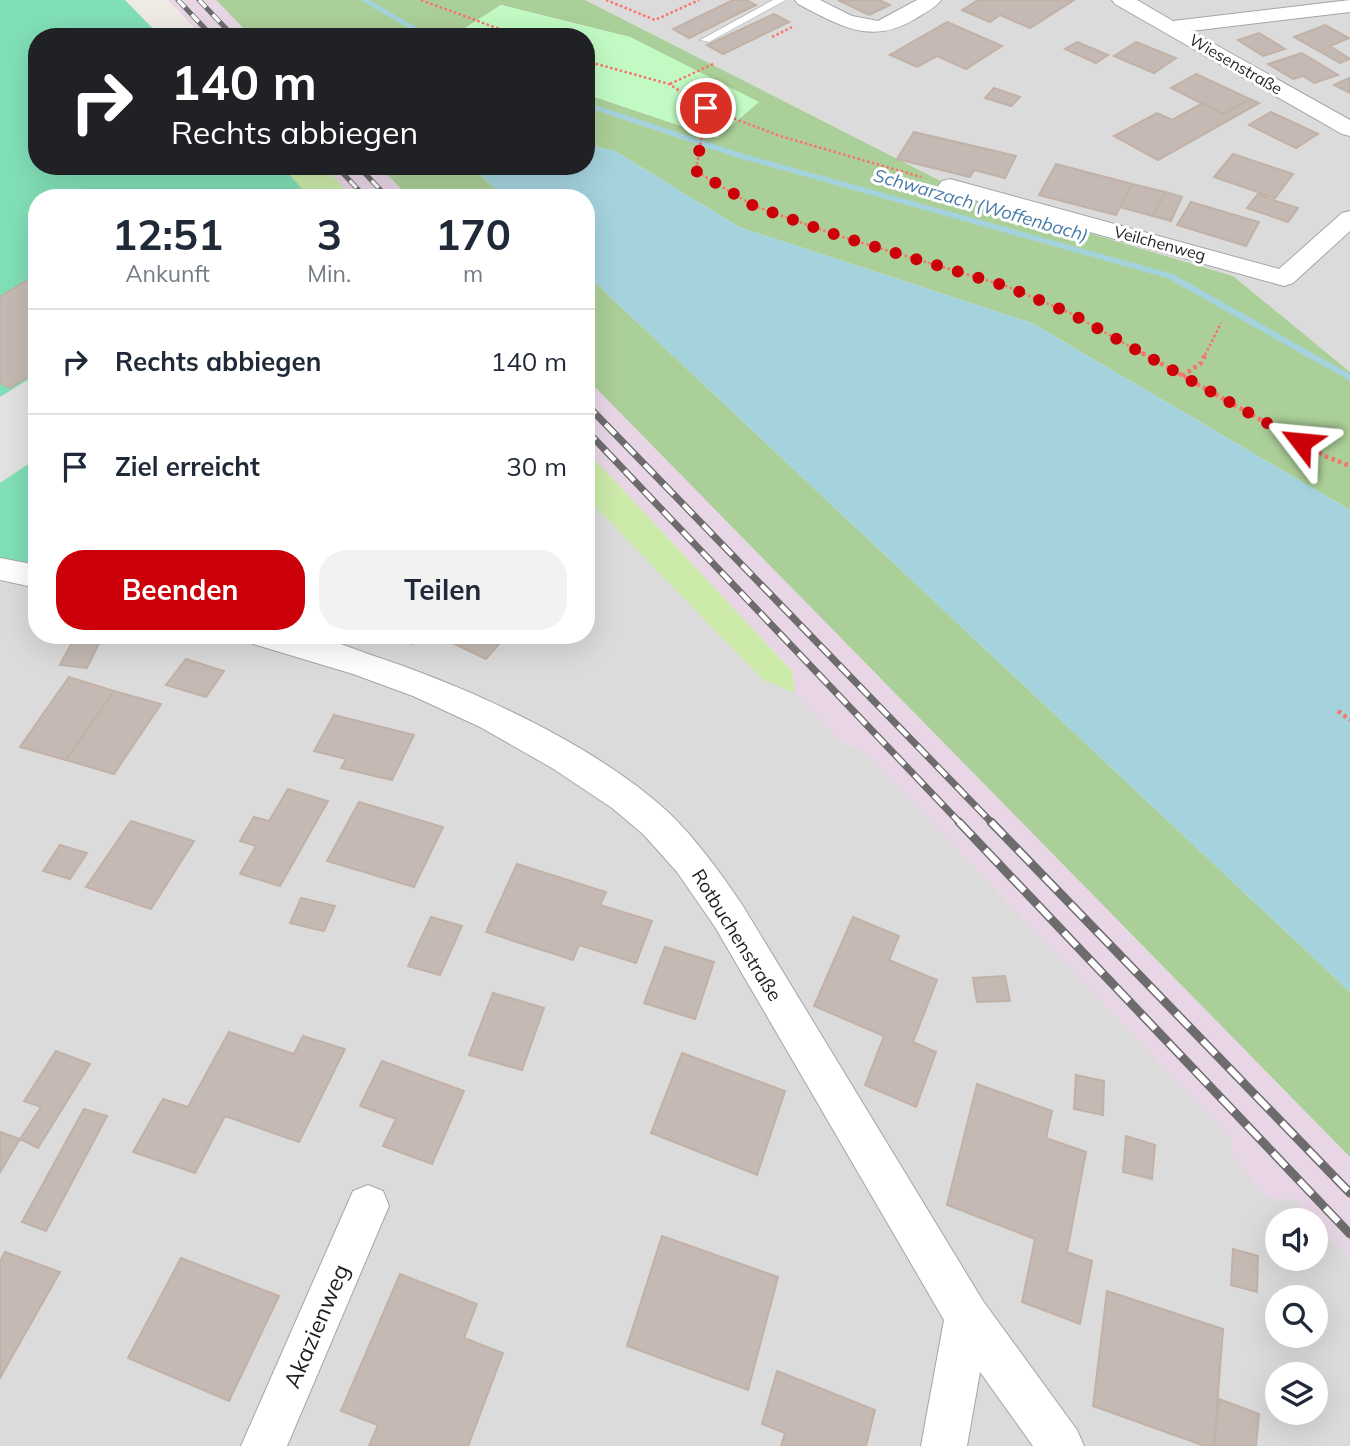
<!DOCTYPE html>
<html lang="de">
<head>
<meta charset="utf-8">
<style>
  body { margin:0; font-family:Mulish,sans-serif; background:#f2f2f3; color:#1f2937; height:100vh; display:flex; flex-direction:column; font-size:26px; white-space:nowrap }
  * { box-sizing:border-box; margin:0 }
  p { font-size:23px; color:#747a83 }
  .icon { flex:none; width:38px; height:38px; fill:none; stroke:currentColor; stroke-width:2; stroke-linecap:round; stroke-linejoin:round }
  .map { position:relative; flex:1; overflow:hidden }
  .sheet { position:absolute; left:28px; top:189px; width:567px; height:455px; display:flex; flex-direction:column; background:#fff; border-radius:28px; box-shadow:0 7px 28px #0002 }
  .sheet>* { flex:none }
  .top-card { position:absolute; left:28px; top:28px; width:567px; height:147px; border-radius:28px; box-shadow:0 7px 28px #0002; background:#202124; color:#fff; overflow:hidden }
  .tools { position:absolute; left:1265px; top:1208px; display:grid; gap:14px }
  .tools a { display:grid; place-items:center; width:63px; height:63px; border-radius:50%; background:#fff; box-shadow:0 7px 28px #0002; font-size:35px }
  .pin { position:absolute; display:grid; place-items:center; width:60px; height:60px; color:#fff; margin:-30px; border:4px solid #fff; border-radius:50%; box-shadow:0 2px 7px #0007 }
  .me { position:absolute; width:77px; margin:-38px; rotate:299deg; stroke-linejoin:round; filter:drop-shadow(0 0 5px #0008) }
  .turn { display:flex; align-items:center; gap:24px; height:147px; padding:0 28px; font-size:32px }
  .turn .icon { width:91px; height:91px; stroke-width:2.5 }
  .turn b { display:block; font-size:49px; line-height:60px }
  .eta { display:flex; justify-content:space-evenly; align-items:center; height:119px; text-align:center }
  .eta b { font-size:42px; font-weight:700; line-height:49px }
  .button { display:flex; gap:14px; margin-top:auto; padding:14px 28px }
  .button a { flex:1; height:80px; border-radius:28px; background:#cc0009; color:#fff; font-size:28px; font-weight:700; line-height:80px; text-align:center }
  .button a+a { background:#f2f2f3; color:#1f2937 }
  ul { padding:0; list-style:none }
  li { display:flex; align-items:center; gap:21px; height:105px; padding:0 28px; border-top:2px solid #e0e1e3 }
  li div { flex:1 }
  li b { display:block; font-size:26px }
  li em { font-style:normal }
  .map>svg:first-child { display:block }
</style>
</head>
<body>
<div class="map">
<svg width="1350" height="1446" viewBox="0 0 1350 1446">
  <rect width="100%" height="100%" fill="#efebe4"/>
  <path fill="#dcdbdb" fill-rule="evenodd" d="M585,0H1350V372L1233,276L978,200Z
    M586,497L763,680L795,693L841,742L866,753L1232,1139L1234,1160L1269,1198L1296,1200L1313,1220H1278V1258H1316V1223L1350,1260V1446H0V581L37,587V635H586ZM1278,1297H1316V1335H1278ZM1278,1374H1316V1412H1278Z"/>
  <path fill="#e8d6e6" d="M168,0H216L252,37H203Z
    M324,166H379L410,198H353Z
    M586,378L1350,1157V1260L1296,1200L1269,1198L1234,1160L1232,1139L866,753L841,742L795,693L792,671L586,450Z"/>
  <path fill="#cceaaa" d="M282,166H324L353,198H310Z
    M586,450L792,671L795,693L763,680L586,497Z"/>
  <path fill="#abcf98" d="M216,0H585L978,200L1233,276L1350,372V510L1032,323L739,227L615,151L586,144V94L717,138L758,102L630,37L501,5L451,37H252Z
    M379,166H471L505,198H410Z
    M586,274L1350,992V1157L586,378Z"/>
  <path fill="#c1fac3" d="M501,5L630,37L759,102L717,138L586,94V37H451Z"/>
  <path fill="#81dfb7" d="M0,0H125L161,37H37V166H282L310,198H37V567L0,560Z"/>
  <path fill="#e2e2e2" d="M37,374V458L0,483V397Z"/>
  <path fill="#a4d3dd" d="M586,144L615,151L739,227L1032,323L1350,510V992L586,274V198H505L471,166H586Z"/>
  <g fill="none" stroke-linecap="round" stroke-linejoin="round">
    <path fill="#a4d3dd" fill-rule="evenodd" d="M360,0H369L434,37H424Z
      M586,102L741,153L1173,274L1350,374V381L1167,278L735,157L586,107Z"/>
  </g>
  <path fill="#c4bab3" stroke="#c1b1a6" stroke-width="2" d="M733,0H746L756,5L689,38L673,29Z
    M838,0H879L890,5L869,15Z
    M978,0H1074L1030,28L1000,15L990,22L962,10Z
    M774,14L789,22L723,54L707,45Z
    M947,22L1002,46L966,69L937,56L917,67L890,55Z
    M1325,25L1349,38L1330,46L1350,59L1340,63L1294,37Z
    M1259,33L1285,49L1263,56L1238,40Z
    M1077,42L1108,55L1096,63L1065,49Z
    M1136,42L1176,58L1154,73L1114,56Z
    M1302,53L1338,75L1314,83L1303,76L1293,79L1268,64Z
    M1196,74L1250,99L1223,114L1171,88Z
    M1349,78L1350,93L1334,85Z
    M994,88L1020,97L1011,106L985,98Z
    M1250,99L1259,103L1158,160L1114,136L1157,113L1172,120L1203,103L1223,114Z
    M1271,112L1318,134L1296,148L1249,125Z
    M914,132L1016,156L1005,178L974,170L970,177L897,159Z
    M1233,154L1293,174L1275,198L1214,177Z
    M1056,164L1132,184L1116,215L1039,195Z
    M1132,184L1165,192L1153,216L1120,207Z
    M1165,192L1182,197L1171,221L1153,216Z
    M1258,194L1273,200L1298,208L1288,222L1247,208Z
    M1191,202L1259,222L1246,246L1177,225Z
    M34,276L37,277V371L10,388L0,383V297Z
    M76,635H103L87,668L60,665Z
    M396,635H421L413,644Z
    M436,635H507L486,659Z
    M186,659L224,671L206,697L166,685Z
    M69,677L114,691L66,760L20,747Z
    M114,691L161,704L114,774L66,760Z
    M334,715L414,735L392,780L341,768L346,759L314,751Z
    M288,789L328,801L280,886L240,874L256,846L240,841L254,817L269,821Z
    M359,802L443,827L414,887L327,861Z
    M131,821L194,841L151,909L86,887Z
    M60,845L87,853L70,879L43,871Z
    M517,864L606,892L600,905L652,921L636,963L579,945L573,960L486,932Z
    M301,898L335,906L324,931L290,923Z
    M431,917L462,926L440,975L408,966Z
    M853,917L899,936L889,960L937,980L913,1042L936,1052L916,1107L865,1085L884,1036L814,1006Z
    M665,947L714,962L695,1019L644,1003Z
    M1005,976L1010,1001L977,1002L973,978Z
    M493,993L544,1008L522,1070L469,1055Z
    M229,1032L294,1054L303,1036L345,1049L299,1142L225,1116L195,1173L133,1152L163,1099L188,1107Z
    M56,1051L90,1064L38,1148L20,1139L41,1107L24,1101Z
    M682,1053L785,1091L757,1175L651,1133Z
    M382,1061L464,1091L432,1164L383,1146L396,1119L360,1106Z
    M1076,1075L1104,1081L1103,1115L1074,1109Z
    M977,1084L1052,1111L1046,1138L1086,1152L1067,1252L1092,1261L1080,1324L1022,1302L1035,1239L947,1205Z
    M84,1109L107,1116L46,1231L22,1222Z
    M0,1132L20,1139L0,1172Z
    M1126,1136L1155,1145L1152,1179L1123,1172Z
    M662,1236L778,1277L748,1390L627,1346Z
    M1233,1249L1258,1256L1257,1292L1231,1285Z
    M5,1252L60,1272L0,1378V1261Z
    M181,1258L279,1296L229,1401L128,1358Z
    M400,1274L477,1304L464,1338L503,1353L468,1446H369L378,1425L341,1411Z
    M1107,1291L1223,1329L1214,1446H1205L1093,1406Z
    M777,1371L875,1410L866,1446H781L785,1433L762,1424Z
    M1219,1399L1259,1414L1256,1446H1214Z"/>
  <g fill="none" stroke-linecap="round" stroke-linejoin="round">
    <defs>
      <path id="lane" d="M773,0H786L709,42L700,40Z"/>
      <path id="street" d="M795,0H820L852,16L878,21L917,0H941C935,8 923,14 915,19C871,46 839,25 798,4Z
        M1112,0H1137L1173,21L1350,0V12L1191,31L1350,120V136L1342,134L1115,4Z
        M950,179L1279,269L1342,213L1350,211V231L1293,283L1284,286L942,191L938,186L942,181Z
        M0,558L37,565V588L0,580Z
        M248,635C267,635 288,633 307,635C327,638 349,647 368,654C464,685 593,743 668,812C696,839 719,871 741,903L983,1301L1077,1430L1084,1446H1033L980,1372L967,1446H921L944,1320L715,927L677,872L643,834L612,808L552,768L480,727L413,696L353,674L253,644Z
        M368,1185L383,1191L389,1206L287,1446H241L353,1191Z"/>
    </defs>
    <use href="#lane" stroke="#a5a5a5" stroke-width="1"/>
    <use href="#street" stroke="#a5a5a5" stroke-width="2"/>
    <path stroke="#fa736a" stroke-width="2.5" stroke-dasharray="2.5 2.5" stroke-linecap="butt" d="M421,0L521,37
      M606,0L655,20L699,0
      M772,37L792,27
      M586,61L669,84L706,108L780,136L921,177
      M670,84L713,64
      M706,108L696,171L754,206L839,236L1006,286L1072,314L1145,355
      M1205,355L1221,323"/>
    <path stroke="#fa736a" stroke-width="4.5" stroke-dasharray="3.5 3.5" stroke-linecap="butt" d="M1142,353L1325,456L1350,466
      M1182,376L1201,363L1206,353
      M1338,711L1350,720"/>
    <use href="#lane" fill="#fff" fill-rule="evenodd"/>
    <use href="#street" fill="#fff" fill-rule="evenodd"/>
    <defs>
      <path id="rail-far2" d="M178,0L213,37
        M199,0L234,37
        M336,166L366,198
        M358,166L388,198"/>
      <path id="rail-far1" d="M586,404L993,824
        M586,430L961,824"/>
      <path id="rail" d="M959,822L1350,1234
        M991,822L1350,1193"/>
    </defs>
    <use href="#rail-far2" stroke="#6c6c6c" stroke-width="5"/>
    <use href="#rail-far1" stroke="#6c6c6c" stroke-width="7"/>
    <use href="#rail" stroke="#6c6c6c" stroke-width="9"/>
    <use href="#rail-far2" stroke="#fff" stroke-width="3.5" stroke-dasharray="10" stroke-linecap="butt"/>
    <use href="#rail-far1" stroke="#fff" stroke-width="4.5" stroke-dasharray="14" stroke-linecap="butt"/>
    <use href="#rail" stroke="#fff" stroke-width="6" stroke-dasharray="19" stroke-linecap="butt"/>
  </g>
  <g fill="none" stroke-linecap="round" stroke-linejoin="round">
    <path stroke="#cc0009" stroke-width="12" stroke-dasharray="0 21.6" d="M706,108L696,171L754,206L839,236L1006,286L1072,314L1301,442"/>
  </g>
  <g text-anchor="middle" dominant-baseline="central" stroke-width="6" stroke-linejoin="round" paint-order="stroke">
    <g font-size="16" fill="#1e1e1e" stroke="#fff">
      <text transform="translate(1236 64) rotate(30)">Wiesenstraße</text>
      <text transform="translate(1160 243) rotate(15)">Veilchenweg</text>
    </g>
    <g font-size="18" font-style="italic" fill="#477aa6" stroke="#fff">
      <text transform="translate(981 205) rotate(16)">Schwarzach (Woffenbach)</text>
    </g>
    <g font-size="19" fill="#1e1e1e" stroke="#fff">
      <text transform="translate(737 935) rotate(58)">Rotbuchenstraße</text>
    </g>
    <g font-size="23" fill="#1e1e1e" stroke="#fff">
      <text transform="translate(316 1326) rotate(-67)">Akazienweg</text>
    </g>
  </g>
</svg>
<div class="tools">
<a><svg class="icon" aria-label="sound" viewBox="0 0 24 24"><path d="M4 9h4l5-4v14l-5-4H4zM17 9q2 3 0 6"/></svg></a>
<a><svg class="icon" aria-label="search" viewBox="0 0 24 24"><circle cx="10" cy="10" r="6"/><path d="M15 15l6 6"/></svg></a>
<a><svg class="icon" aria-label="layers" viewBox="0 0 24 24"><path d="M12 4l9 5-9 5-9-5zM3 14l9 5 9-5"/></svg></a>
</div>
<div class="pin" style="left:706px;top:108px;background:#d93025"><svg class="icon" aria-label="arrive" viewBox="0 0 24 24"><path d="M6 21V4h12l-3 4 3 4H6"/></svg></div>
<svg class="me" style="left:1301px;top:442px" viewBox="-20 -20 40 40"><path d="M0-17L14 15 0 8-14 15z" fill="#cc0009" stroke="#fff" stroke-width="4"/></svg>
<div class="top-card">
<div class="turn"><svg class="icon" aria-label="right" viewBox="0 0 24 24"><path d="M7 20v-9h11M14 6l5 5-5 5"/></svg><div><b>140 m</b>Rechts abbiegen</div></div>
</div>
<section class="sheet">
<div class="eta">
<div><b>12:51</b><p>Ankunft</p></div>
<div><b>3</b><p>Min.</p></div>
<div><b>170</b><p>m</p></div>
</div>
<ul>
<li><svg class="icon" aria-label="right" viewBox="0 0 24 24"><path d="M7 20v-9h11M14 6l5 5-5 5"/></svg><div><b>Rechts abbiegen</b></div><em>140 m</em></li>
<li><svg class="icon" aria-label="arrive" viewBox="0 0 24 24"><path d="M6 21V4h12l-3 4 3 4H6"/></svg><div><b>Ziel erreicht</b></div><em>30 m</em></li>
</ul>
<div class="button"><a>Beenden</a><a>Teilen</a></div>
</section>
</div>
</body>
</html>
